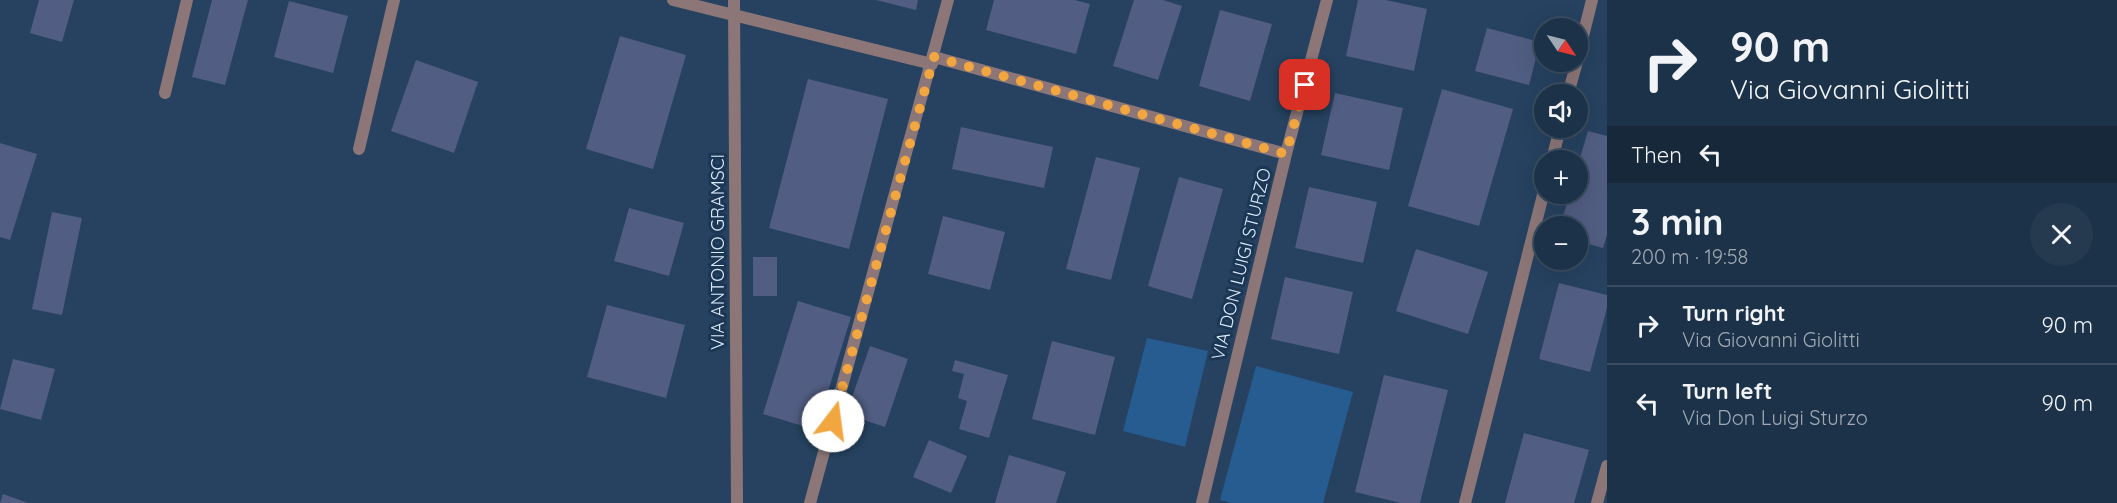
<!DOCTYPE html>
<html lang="en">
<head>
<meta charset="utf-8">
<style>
  body { margin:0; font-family:Quicksand,sans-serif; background:#253a4f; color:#f1f3f6; height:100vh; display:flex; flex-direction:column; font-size:22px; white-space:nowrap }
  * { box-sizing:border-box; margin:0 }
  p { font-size:20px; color:#a0aab4 }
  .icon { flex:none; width:33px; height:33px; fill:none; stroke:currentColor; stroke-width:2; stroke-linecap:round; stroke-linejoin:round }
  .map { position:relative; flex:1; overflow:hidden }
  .drawer { display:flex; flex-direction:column; background:#1c3248; width:510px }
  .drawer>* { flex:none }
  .guide { background:#1c3248; color:#f1f3f6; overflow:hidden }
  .needle { width:39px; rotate:125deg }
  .fabs { position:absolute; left:1534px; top:18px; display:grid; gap:12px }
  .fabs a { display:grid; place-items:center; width:54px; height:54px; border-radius:50%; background:#1c3248; box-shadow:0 6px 24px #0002,0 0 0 2px #3a4d60; font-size:30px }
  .pin { position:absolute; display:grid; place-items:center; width:51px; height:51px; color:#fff; margin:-26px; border-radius:12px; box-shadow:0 3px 9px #0006 }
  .me { position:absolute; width:66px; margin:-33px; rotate:15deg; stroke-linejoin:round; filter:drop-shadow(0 0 4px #0008) }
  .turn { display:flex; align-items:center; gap:21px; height:126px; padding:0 24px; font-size:27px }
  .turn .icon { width:78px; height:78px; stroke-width:2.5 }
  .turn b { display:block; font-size:42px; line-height:51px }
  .then { display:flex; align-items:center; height:57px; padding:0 24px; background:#0003; gap:12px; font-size:22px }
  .round { display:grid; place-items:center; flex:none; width:63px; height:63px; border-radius:32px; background:#253a4f }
  .headline { display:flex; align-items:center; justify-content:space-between; height:102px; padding:0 24px }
  h1 { font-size:36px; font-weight:800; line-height:45px }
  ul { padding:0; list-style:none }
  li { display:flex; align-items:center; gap:18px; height:78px; padding:0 24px; border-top:2px solid #3a4d60 }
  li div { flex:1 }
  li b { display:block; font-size:22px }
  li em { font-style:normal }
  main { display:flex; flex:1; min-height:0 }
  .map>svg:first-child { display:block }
</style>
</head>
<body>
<main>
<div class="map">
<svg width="1607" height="503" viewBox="0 0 1607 503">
  <rect width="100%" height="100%" fill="#264260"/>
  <path fill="#275c90" d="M1147,338L1208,351L1185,447L1123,431Z
    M1256,366L1353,392L1323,503H1232L1220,500Z"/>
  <path fill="#515d82" d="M39,0H74L62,42L30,33Z
    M212,0H248L225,85L192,77Z
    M876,0H918L916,10Z
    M994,0H1075L1090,4L1076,54L986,30Z
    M1134,0H1163L1182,6L1158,80L1113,66Z
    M1358,0H1386L1427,9L1414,71L1346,56Z
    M289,1L348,16L333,73L274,57Z
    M1220,10L1272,24L1250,101L1199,86Z
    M1487,28L1540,42L1529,85L1475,71Z
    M620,36L686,55L653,169L586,149Z
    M416,60L478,82L454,153L391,131Z
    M808,79L888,99L849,249L769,228Z
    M1442,89L1513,109L1479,226L1408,206Z
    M1335,93L1403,108L1389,170L1321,155Z
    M961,127L1053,147L1044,188L952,169Z
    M1588,131L1607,136V235L1603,248L1578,241V226H1560L1570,194H1578V164Z
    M0,143L37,154L10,240L0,237Z
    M1096,157L1140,168L1111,280L1066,269Z
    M1179,177L1223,189L1192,299L1148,286Z
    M1309,187L1377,202L1363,263L1295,248Z
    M629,208L684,223L669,276L614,261Z
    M52,212L82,218L62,315L32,309Z
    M943,216L1005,232L990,290L928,274Z
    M1416,249L1488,272L1468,334L1396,311Z
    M753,257H777V296H753Z
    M1285,277L1353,292L1339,354L1271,339Z
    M1559,283L1607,295V308L1590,372L1539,359Z
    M798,301L851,317L816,430L763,414Z
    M607,305L685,325L666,398L587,377Z
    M1052,341L1115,357L1095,435L1032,419Z
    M870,346L908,359L885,427L846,414Z
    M13,359L55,369L41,420L0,409Z
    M955,360L1008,375L989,438L959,429L967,401L958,398L964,374L952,371Z
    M1384,375L1448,390L1420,503H1401L1355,492Z
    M1524,433L1589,450L1574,503H1505Z
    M929,440L967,456L951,493L913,477Z
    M1009,455L1066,472L1056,503H995Z
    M3,494L28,503H0Z"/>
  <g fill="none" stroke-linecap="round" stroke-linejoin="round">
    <path stroke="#8c7678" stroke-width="12" d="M673,0L932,64
      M734,0L737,503
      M1578,56L1592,0
      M934,57L1286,154
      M165,93L187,0
      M1568,94L1577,62
      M359,149L394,0
      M1552,160L1560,128
      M810,503L948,0
      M1202,503L1286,154L1327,0
      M1465,503L1545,187
      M1597,503L1607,466"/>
  </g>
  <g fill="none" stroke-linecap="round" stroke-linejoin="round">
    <path stroke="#f1a63f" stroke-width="10" stroke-dasharray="0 18" d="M833,421L934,57L1286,154L1305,85"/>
  </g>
  <g text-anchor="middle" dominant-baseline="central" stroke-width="6" stroke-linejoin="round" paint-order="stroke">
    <g font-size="18" fill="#dbebfe" stroke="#1c3754">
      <text transform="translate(717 252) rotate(-90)">VIA ANTONIO GRAMSCI</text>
      <text transform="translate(1241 264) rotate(-76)">VIA DON LUIGI STURZO</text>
    </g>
  </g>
</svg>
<div class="fabs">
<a><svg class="needle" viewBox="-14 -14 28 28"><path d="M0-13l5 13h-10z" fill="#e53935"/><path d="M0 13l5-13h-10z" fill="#a0aab4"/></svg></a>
<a><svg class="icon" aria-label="sound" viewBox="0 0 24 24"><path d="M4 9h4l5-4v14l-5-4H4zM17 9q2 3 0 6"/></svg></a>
<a>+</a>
<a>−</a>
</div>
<div class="pin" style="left:1305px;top:85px;background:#d93025"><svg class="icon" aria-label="arrive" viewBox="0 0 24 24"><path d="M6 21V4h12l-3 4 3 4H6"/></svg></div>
<svg class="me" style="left:833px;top:421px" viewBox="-20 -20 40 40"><circle r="19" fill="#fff"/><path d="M0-13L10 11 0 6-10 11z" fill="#f1a63f"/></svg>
</div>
<section class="drawer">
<div class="guide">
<div class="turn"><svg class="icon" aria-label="right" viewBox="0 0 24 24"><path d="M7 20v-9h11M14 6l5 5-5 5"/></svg><div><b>90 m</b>Via Giovanni Giolitti</div></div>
<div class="then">Then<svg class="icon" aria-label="left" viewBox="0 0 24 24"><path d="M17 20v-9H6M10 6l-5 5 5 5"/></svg></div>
</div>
<div class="headline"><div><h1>3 min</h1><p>200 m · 19:58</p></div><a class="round"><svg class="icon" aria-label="close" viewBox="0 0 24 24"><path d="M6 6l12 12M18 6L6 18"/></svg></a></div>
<ul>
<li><svg class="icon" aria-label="right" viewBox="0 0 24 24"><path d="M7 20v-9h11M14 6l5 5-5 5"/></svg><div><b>Turn right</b><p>Via Giovanni Giolitti</p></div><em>90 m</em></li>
<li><svg class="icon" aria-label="left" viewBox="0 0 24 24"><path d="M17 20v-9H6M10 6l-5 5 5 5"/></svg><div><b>Turn left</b><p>Via Don Luigi Sturzo</p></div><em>90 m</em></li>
</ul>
</section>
</main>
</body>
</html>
